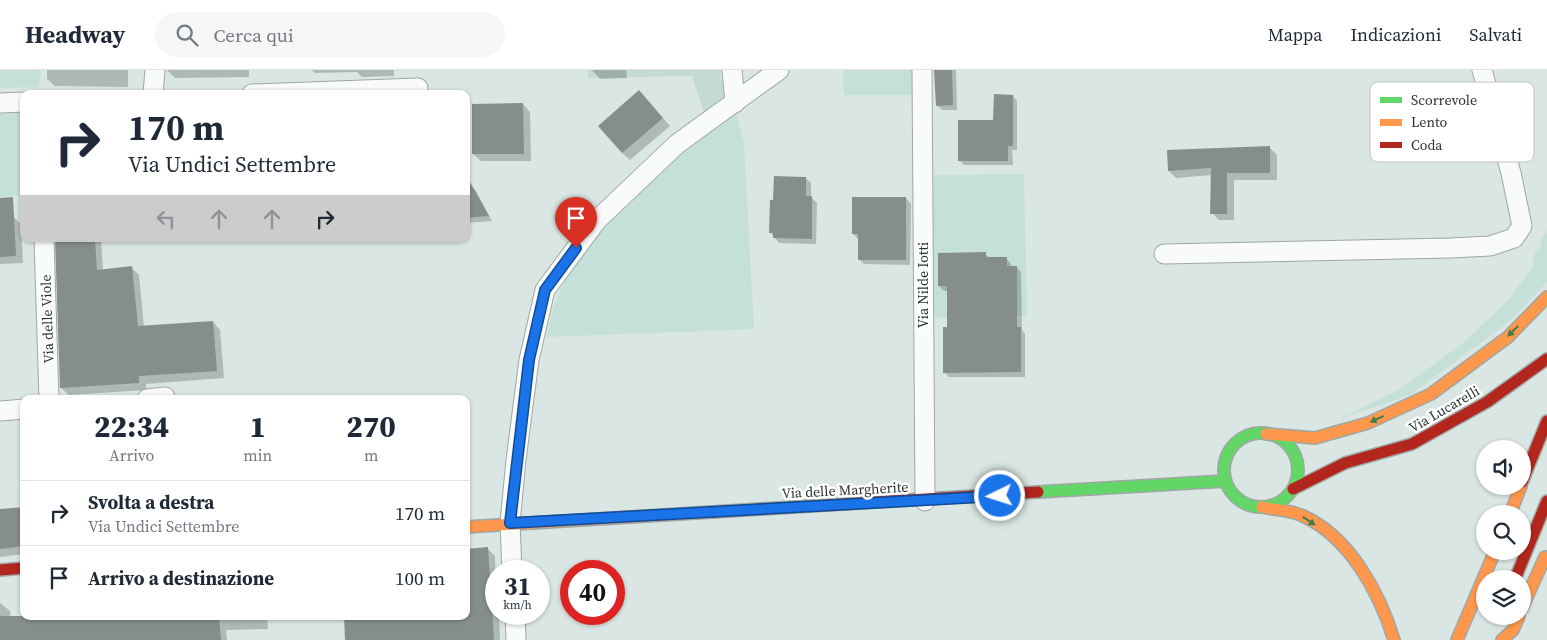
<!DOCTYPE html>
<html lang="it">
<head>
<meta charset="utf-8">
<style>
  body { margin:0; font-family:"Source Serif 4",serif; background:#f6f6f7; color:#1f2937; height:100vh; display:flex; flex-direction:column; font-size:19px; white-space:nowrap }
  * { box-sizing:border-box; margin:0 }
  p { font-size:16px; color:#747a83 }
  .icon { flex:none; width:28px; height:28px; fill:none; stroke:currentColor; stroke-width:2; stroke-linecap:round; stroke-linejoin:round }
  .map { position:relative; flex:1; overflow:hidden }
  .panel { position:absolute; left:20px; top:325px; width:450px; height:225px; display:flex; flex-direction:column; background:#fff; border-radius:10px; box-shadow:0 1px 4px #0004 }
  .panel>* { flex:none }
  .banner { position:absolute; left:20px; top:20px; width:450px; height:152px; border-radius:10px; box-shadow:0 1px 4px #0004; background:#fff; color:#1f2937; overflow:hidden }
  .fabs { position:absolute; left:1476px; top:370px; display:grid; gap:10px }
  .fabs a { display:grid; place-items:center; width:55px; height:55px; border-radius:50%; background:#fff; box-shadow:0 1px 4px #0004; font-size:25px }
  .speed { position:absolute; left:485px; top:490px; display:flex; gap:10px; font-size:25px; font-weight:700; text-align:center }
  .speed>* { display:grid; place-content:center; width:65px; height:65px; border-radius:50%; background:#fff; box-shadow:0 1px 4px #0004; line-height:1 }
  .speed small { font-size:12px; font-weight:400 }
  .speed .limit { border:8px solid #d22; background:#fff; color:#111 }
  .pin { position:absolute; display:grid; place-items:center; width:42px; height:42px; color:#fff; margin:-51px -21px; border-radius:50% 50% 50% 0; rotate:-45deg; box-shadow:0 0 5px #0007 }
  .pin .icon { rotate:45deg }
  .me { position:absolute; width:55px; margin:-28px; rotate:266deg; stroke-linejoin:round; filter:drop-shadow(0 0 4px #0008) }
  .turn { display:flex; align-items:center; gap:18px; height:105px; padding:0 25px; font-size:22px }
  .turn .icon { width:65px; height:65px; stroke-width:2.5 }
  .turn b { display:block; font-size:35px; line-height:42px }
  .lanes { display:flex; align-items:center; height:48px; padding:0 25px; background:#0003; justify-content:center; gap:25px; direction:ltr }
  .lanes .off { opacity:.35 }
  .eta { display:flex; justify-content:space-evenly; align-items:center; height:85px; text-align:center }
  .eta b { font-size:30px; font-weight:800; line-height:35px }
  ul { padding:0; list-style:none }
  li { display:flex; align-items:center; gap:15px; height:65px; padding:0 25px; border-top:1px solid #e0e1e3 }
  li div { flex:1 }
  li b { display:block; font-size:19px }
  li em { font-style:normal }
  header { display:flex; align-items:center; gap:30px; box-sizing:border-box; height:70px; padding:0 25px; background:#fff; border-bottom:1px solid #e0e1e3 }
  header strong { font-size:24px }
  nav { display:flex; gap:28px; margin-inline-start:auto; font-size:18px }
  .search { width:350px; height:45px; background:#f6f6f7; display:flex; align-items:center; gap:12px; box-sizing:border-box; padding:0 18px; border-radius:28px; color:#747a83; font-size:19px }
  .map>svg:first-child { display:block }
</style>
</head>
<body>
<header>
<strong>Headway</strong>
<div class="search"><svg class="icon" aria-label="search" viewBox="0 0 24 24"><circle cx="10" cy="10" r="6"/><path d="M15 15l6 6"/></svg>Cerca qui</div>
<nav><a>Mappa</a><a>Indicazioni</a><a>Salvati</a></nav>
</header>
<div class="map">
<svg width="1547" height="570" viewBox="0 0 1547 570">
  <rect width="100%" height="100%" fill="#dae6e3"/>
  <path fill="#c6dad5" d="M588,0H721V8L737,45L710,61L692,6L588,8Z"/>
  <path fill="#c5e0d9" d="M0,0H41L39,17L0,18Z
    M843,0H915V25H844Z
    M24,42V125L0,127V43Z
    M737,45L744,74L754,259L547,267C549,257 551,247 554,237C577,164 674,84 737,45Z
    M1024,104L1027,246L934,248L933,105Z
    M1547,160V212L1510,251L1410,325L1339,349L1398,320L1462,274L1509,229L1532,198L1535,182L1541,178L1540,171Z"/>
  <path fill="#0003" d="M47,0H128V17L55,16L47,9Z
    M167,0H249V7L175,8Z
    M312,0H394V6L362,7L357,2L315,3Z
    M592,0H626L627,8L600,9Z
    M936,0H956L957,40H942L937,35Z
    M1013,26L1017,31V80H1012L1013,95H964L960,91L994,51Z
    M646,29L670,56L630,90L622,83Z
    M523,34L530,42L531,91H481L473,84Z
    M1270,78L1277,85V110H1234V150H1219L1212,143V105L1176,108L1169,101Z
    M806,108L811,113V127L817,133L816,174L779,173L771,163Z
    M466,116H471L476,121L492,151L466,153Z
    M906,128L911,134L910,195L864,194L859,189L858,169L853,164Z
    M13,146L21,154L23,193L0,194V147Z
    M57,169H101L103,200L132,198L139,205L144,257L213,252L220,260L224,308L146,314V320L69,325L61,318Z
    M985,184L990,188H1006L1011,194V197H1016L1021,202L1022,260L1025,264V307H949L944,302L948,259V221H944L939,216Z
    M24,438V484L0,487V441Z
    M488,479L495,486L496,544H499L500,570H347L466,546Z
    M0,533L10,541L11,570H0Z
    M33,546H267L268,559L226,560L227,570H34Z"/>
  <path fill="#868e8c" d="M934,0H952L953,35L936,36Z
    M639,20L663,48L622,83L598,56Z
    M994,24L1013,25V76H1008V91H958V50H993Z
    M523,33L524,84H472V34Z
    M1270,76V103H1227V144H1210L1211,98L1168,101L1167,80Z
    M466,105L489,146L466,148Z
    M774,106L806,107V126H812V169L773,168V163H769L770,130H773Z
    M13,127L16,186L0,187V128Z
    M852,127H906V190H858V164H852Z
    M55,169H95L97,200L132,196L138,256L213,251L217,301L139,306V313L60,318Z
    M986,182V187H1007V196H1017V257H1021V302L943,303V257H947V216H938V183Z
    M24,437V476L0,479V439Z
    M488,477L494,570H345L344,546H466V479Z
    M0,546H219L221,570H0Z"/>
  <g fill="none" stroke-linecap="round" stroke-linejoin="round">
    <defs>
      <path id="street" d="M732,0L735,33
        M922,0L925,431
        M153,24L155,0
        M252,24L418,18
        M0,33L24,32
        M44,169L49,329
        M1164,184L1450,178L1490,176L1514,168L1522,156L1511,103L1482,0
        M147,329L165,327
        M0,341L24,339
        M512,501L510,453L516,390L529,290L545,220L597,150L677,74L779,0
        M515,544L516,570"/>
      <path id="fast" d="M1224 400a37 37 0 1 1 74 0a37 37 0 1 1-74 0Z
        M1038,422L1225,411"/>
      <path id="slow" d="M1266,364L1315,368L1368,353L1431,324L1508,267L1547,227
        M1262,437C1275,440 1291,440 1303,446C1350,467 1380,524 1394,570
        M1510,444L1521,416
        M466,457L712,442
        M1522,538L1545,487
        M1457,570L1495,481
        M1502,570L1513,560L1519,546"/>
      <path id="jam" d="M1522,412L1547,351
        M1293,419L1345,393L1412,374L1487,332L1547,289
        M712,442L1038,422
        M0,500L24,498
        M1515,509L1547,431"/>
    </defs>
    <use href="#street" stroke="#9fa7a5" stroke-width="21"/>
    <use href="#fast" stroke="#9fa7a5" stroke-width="14"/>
    <use href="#slow" stroke="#9fa7a5" stroke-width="14"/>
    <use href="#jam" stroke="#9fa7a5" stroke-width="14"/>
    <use href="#street" stroke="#f9fbfb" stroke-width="19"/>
    <use href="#fast" stroke="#63d668" stroke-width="11"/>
    <use href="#slow" stroke="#ff974d" stroke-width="11"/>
    <use href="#jam" stroke="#b3261e" stroke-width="11"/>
  </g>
  <defs><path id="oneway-solid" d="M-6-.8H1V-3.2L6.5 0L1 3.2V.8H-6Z" transform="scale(1.25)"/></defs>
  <g fill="#447c49">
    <use href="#oneway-solid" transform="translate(1513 261) rotate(135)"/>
    <use href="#oneway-solid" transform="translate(1377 349) rotate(155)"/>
    <use href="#oneway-solid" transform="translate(1309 451) rotate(34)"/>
  </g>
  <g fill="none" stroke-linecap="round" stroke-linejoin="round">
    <defs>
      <path id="route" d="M576,178L545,220L529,290L510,453L1000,426"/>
    </defs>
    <use href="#route" stroke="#114b97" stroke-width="12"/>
    <use href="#route" stroke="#1a73e8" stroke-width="9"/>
  </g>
  <g text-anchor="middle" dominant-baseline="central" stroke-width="5" stroke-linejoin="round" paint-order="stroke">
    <g font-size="14" fill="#2b3230" stroke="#fff">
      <text transform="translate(923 215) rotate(-90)">Via Nilde Iotti</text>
      <text transform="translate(47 249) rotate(-92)">Via delle Viole</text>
      <text transform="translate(1444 339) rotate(-30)">Via Lucarelli</text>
      <text transform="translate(845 420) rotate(-3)">Via delle Margherite</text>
    </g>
  </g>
  <rect x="1370" y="12" width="164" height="80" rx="8" fill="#fff" stroke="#bfc2c1" stroke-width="1"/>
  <rect x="1380" y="27" width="22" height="6" fill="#63d668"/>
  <rect x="1380" y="49" width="22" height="7" fill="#ff974d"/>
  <rect x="1380" y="72" width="22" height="6" fill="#b3261e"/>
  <g font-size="14" fill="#2b3230">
    <text x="1411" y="35">Scorrevole</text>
    <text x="1411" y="57">Lento</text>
    <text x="1411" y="80">Coda</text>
  </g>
</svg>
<div class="fabs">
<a><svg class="icon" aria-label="sound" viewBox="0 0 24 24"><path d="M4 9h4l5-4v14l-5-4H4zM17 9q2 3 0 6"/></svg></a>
<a><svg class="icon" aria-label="search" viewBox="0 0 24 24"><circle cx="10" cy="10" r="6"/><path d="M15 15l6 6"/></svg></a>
<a><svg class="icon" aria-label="layers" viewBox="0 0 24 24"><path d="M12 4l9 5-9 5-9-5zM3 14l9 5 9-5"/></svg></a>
</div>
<div class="speed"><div>31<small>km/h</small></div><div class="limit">40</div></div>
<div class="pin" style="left:576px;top:178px;background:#d93025"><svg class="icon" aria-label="arrive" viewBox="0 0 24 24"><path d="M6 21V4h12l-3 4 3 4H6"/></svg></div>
<svg class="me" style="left:1000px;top:426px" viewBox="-20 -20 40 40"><circle r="17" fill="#1a73e8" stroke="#fff" stroke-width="3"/><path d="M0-11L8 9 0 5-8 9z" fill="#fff"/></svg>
<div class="banner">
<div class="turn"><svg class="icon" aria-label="right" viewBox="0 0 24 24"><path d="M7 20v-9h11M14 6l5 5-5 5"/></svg><div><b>170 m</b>Via Undici Settembre</div></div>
<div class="lanes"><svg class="icon off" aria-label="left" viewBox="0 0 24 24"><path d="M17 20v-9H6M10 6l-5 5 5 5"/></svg><svg class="icon off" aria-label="ahead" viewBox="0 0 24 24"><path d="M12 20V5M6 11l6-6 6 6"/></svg><svg class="icon off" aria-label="ahead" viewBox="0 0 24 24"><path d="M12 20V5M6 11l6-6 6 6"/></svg><svg class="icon" aria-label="right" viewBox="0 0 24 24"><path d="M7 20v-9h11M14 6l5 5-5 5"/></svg></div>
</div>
<section class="panel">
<div class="eta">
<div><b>22:34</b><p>Arrivo</p></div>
<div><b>1</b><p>min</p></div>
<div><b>270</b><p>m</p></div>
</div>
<ul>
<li><svg class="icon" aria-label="right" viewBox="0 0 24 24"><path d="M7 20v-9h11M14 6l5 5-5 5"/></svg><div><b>Svolta a destra</b><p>Via Undici Settembre</p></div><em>170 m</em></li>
<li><svg class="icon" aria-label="arrive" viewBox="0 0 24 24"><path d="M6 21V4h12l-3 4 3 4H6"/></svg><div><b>Arrivo a destinazione</b></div><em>100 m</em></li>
</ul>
</section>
</div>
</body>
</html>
